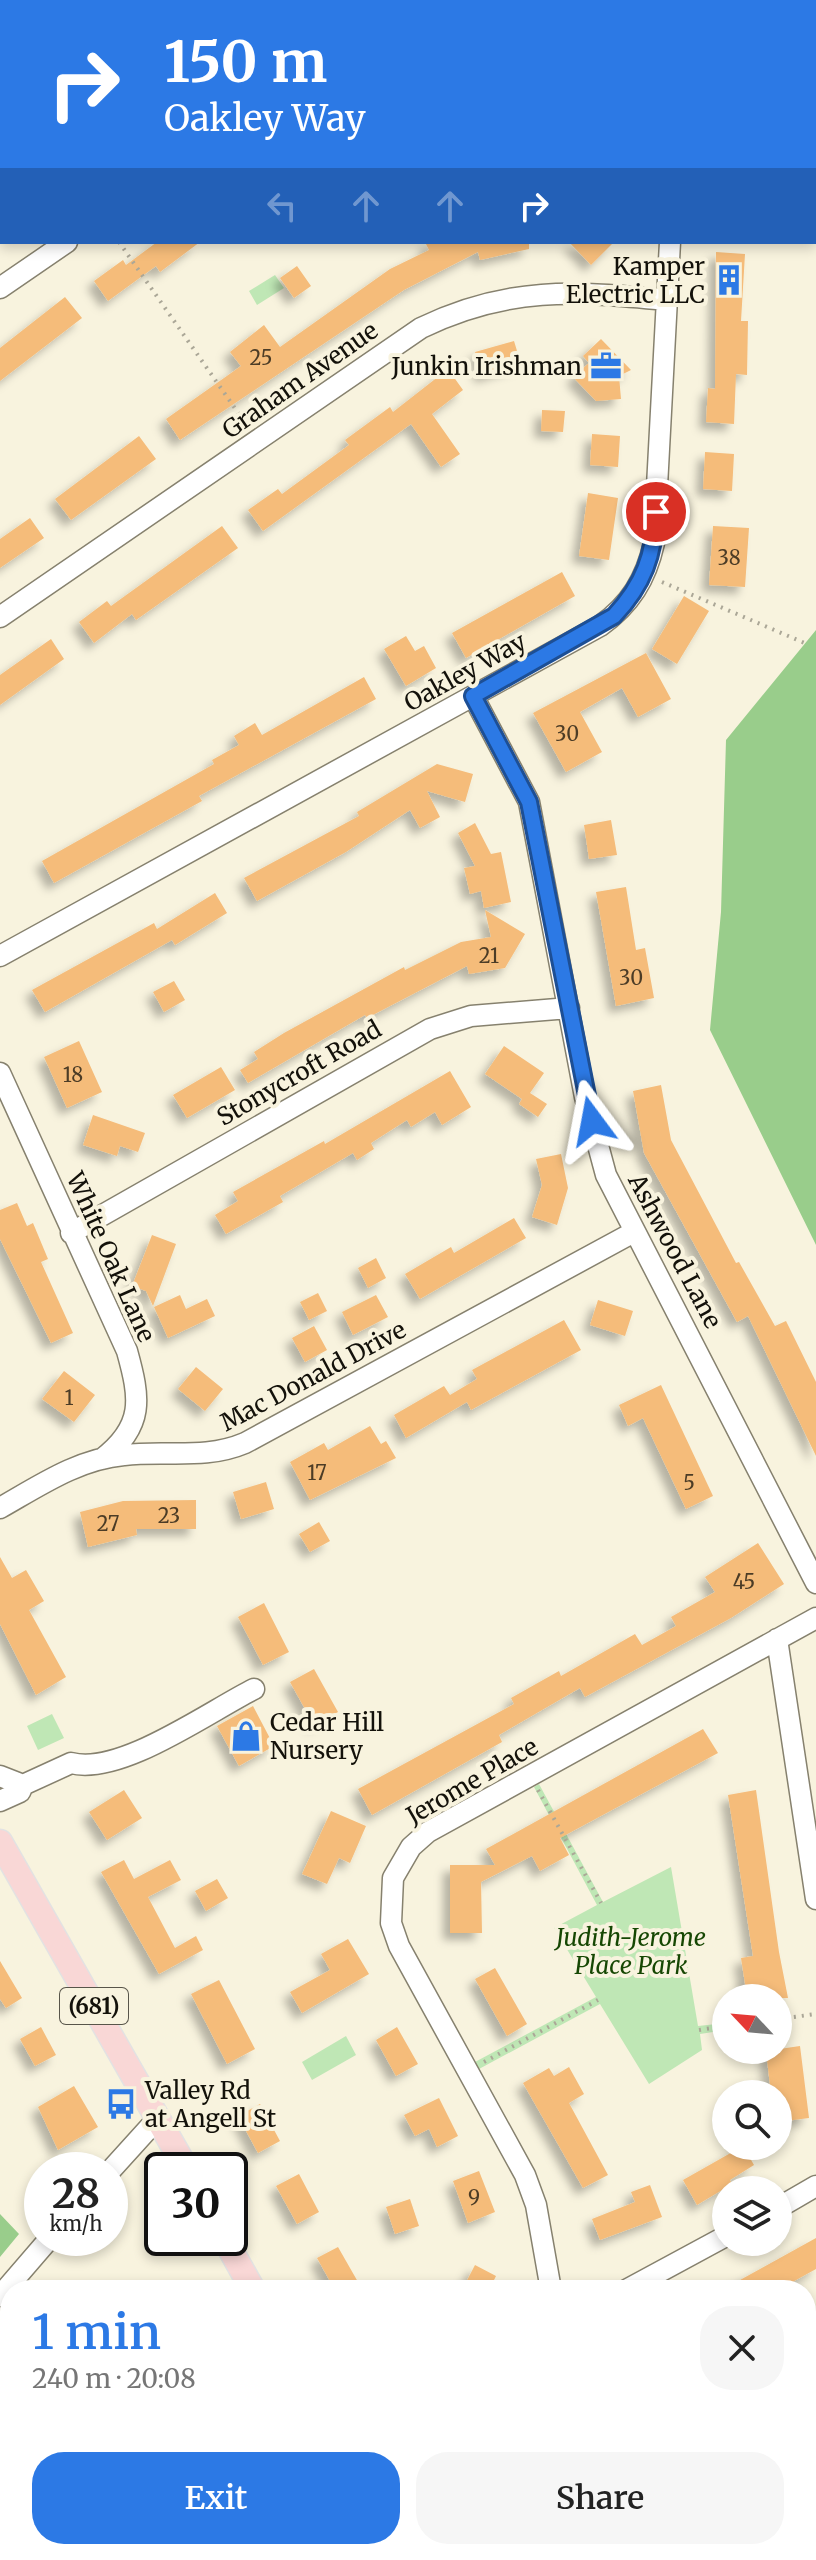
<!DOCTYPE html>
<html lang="en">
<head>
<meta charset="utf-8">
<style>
  body { margin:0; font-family:Merriweather,serif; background:#f6f6f6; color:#222; height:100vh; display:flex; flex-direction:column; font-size:30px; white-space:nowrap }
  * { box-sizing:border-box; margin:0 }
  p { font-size:26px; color:#767676 }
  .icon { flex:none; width:44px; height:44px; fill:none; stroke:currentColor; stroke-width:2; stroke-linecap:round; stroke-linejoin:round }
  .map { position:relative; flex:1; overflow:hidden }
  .sheet { position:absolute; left:0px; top:2280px; width:816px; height:280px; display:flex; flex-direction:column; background:#fff; border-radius:32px 32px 0 0; box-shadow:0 4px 12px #0003 }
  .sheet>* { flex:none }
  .hud { position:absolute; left:0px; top:0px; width:816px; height:244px; box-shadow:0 4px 12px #0003; background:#2c79e5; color:#fff; overflow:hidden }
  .needle { width:52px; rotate:296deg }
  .tools { position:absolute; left:712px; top:1984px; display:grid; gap:16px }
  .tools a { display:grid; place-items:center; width:80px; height:80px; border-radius:50%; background:#fff; box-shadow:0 4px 12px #0003; font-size:40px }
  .speed { position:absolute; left:24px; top:2152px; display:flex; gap:16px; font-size:40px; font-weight:700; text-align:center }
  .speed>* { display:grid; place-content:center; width:104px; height:104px; border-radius:50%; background:#fff; box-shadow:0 4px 12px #0003; line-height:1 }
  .speed small { font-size:20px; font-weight:400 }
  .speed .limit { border:4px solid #111; border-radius:12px; background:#fff; color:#111 }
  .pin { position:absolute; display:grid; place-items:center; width:68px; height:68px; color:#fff; margin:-34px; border:4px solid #fff; border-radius:50%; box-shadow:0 2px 8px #0007 }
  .me { position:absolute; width:88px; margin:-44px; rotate:347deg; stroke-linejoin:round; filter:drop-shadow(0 0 6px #0008) }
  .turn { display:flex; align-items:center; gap:28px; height:168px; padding:0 32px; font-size:36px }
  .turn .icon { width:104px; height:104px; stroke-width:2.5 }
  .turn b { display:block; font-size:56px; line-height:68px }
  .lanes { display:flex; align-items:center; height:76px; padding:0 32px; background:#0003; justify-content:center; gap:40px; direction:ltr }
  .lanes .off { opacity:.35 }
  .round { display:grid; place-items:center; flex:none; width:84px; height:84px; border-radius:32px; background:#f6f6f6 }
  .headline { display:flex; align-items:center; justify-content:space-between; height:136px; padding:0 32px }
  h1 { font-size:48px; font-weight:600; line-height:60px; color:#2c79e5 }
  .cta { display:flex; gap:16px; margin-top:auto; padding:16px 32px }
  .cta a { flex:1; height:92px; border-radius:32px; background:#2c79e5; color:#fff; font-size:32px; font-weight:600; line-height:92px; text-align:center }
  .cta a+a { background:#f6f6f6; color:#222 }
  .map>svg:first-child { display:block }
</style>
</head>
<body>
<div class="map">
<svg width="816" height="2560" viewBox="0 0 816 2560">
  <defs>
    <filter id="shadow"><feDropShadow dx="-7" dy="7" stdDeviation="4" flood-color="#0004"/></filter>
  </defs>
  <rect width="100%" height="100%" fill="#f8f3de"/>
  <path fill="#bfe7b5" d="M275,275L284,288L257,305L249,291Z
    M52,1714L64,1738L38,1750L27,1726Z
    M539,1784L603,1902L671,1867L698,2026L726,2023V2030L700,2034L702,2050L649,2084L600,2004L479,2069L475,2062L596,1997L554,1928L597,1905L534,1787Z
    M346,2036L356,2055L312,2080L302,2062Z"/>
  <path fill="#99cd8b" d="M816,630V1245L710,1030L721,912L726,740Z
    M0,2214L19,2234L0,2257Z
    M816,2350V2560H680L678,2550H806V2355Z
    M280,2550H355L361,2560H273Z"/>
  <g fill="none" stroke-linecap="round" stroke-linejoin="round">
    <path stroke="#536f9a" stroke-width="6" d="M37,2285L46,2290
      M265,2550L268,2560"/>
  </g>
  <path fill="#f5bc7a" filter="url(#shadow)" d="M157,242H200L160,272L156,266L108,301L94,281L123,260L126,265Z
    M425,242H529V249L480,260L478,252L404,290L180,440L166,419L241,366L230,352L264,325L280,347L390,269L429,250Z
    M569,242H614L591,265Z
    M716,252L745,254L741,321H748L747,375L736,374L734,424L706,422L708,388L715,389Z
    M297,266L311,286L294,298L280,278Z
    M65,297L82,318L0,381V348Z
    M601,339L631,370L619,376L621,399L596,401L573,377L589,363L583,356Z
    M514,341L521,364L482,376L475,352Z
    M448,369L463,390L432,414L460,454L441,467L411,424L263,531L248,510L278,489L282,494L349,445L345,440L390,407L393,412Z
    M542,410L565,411L563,432L541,431Z
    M592,434L620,436L618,467L590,465Z
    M139,436L156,459L71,520L55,499Z
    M705,452L734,454L732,491L703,489Z
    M588,493L618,498L609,560L579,556Z
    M30,518L44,538L0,568V539Z
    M222,526L238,548L136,620L132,614L94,643L79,622L107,601L111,606Z
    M713,526L749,528L745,587L709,585Z
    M562,572L575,596L466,658L452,633Z
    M684,596L709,611L677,664L652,649Z
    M406,636L415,651L424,646L436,668L406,686L384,649Z
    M51,639L64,659L0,705V675Z
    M646,653L671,699L638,717L622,688L580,712L602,752L566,772L533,713Z
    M364,677L376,699L199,796L202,801L54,883L42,861L214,764L212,760L239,745L234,736L255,723L262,735Z
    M437,764L473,774L465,802L427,791L440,817L420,828L410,810L346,852L257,901L244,878L359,816L357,812Z
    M611,820L617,855L589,859L584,825Z
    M475,823L491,854L501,852L511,902L484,908L481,891L470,894L464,868L475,866L458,833Z
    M626,887L636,950L645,948L654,998L616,1006L596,892Z
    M215,893L227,913L175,945L172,940L45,1012L32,990L154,923L157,929Z
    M485,910L525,934L505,968L469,974L467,966L367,1018L365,1015L248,1083L240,1070L258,1059L254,1052L284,1033L404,967L405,970L461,942L491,937Z
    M174,981L185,1000L164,1012L153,992Z
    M79,1041L102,1092L67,1108L44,1057Z
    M504,1046L544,1073L530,1093L547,1104L538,1117L519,1104L522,1099L485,1074Z
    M221,1067L235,1090L187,1118L173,1095Z
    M450,1071L471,1107L442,1125L435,1112L411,1127L407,1120L371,1143L374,1149L357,1160L353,1153L280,1196L283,1202L226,1234L215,1215L238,1201L233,1192L324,1141L325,1144Z
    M661,1085L671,1140L736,1263L739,1262L775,1326L786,1321L816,1382V1456L748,1316L737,1322L644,1153L633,1091Z
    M93,1115L145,1133L138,1152L120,1146L117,1156L83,1145Z
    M561,1154L568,1188L557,1225L532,1217L542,1185L536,1159Z
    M17,1203L27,1226L33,1223L48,1259L41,1262L73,1333L51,1343L0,1239V1210Z
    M514,1218L526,1238L420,1299L405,1274L451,1247L454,1253Z
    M152,1235L176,1244L153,1306L146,1291L132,1286Z
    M376,1258L386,1278L368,1288L358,1268Z
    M318,1293L327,1311L309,1320L300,1302Z
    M180,1295L186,1309L207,1299L215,1316L168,1338L154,1307Z
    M376,1295L388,1317L353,1335L342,1312Z
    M598,1300L633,1311L625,1336L590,1325Z
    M564,1320L581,1350L471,1410L467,1402L406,1438L394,1415L444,1386L450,1395L477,1379L472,1370Z
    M314,1326L327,1350L305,1362L292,1338Z
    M196,1367L223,1389L205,1411L178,1389Z
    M64,1371L95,1395L74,1422L42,1399Z
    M661,1385L713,1496L686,1509L643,1418L628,1426L619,1405Z
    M370,1426L381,1444L386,1441L396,1458L310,1500L290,1462L324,1443L328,1450Z
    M266,1482L274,1509L241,1519L233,1492Z
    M196,1500V1529H136L137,1535L88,1547L80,1512L123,1501Z
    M319,1522L330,1541L310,1552L299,1534Z
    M758,1543L784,1584L731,1618L585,1697L580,1688L499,1735L502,1742L372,1815L358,1789L514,1704L511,1698L559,1671L561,1676L635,1634L642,1645L676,1626L671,1617L715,1592L705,1577Z
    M0,1557L12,1578L26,1570L44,1601L29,1610L66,1677L36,1695L0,1624Z
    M264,1603L289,1652L263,1665L238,1617Z
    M314,1669L338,1712L314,1725L290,1682Z
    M253,1706L274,1746L239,1766L217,1726Z
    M703,1729L718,1753L560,1838L569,1855L540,1871L532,1856L481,1882L482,1933H450V1865H495L486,1849Z
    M124,1790L142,1818L107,1840L89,1812Z
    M756,1790L779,1952L788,1998H761L759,1988L746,1990L741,1958L753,1956L728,1795Z
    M331,1811L366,1826L350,1863L339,1858L327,1884L302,1874Z
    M124,1860L134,1879L170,1860L181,1880L148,1897L175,1948L196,1936L203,1950L159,1974L101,1872Z
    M217,1879L228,1898L206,1911L195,1891Z
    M348,1939L369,1974L302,2013L290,1992L330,1970L321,1954Z
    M0,1961L22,1998L6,2008L0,1999Z
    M495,1968L527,2024L507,2036L475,1979Z
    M219,1980L255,2049L227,2064L191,1994Z
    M41,2027L56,2055L35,2066L20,2039Z
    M397,2027L418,2064L396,2076L376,2040Z
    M800,2046L809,2118L778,2122V2094H771L766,2051Z
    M569,2067L584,2094L569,2103L608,2175L583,2188L523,2083L549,2068L554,2076Z
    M74,2086L98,2127L58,2150L38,2107Z
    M439,2098L458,2136L437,2147L429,2129L415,2136L404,2115Z
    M260,2104L280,2141L258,2153L238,2116Z
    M743,2146L754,2165L730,2180L732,2184L697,2205L683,2180Z
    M479,2171L495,2212L468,2223L453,2181Z
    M299,2174L319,2212L297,2224L276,2186Z
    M650,2185L662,2217L600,2240L592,2219L635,2202L631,2192Z
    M410,2199L419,2226L395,2234L386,2207Z
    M816,2238V2269L778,2290H722Z
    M338,2247L358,2282L345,2290H335L317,2258Z
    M475,2265L496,2276L489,2290H462Z"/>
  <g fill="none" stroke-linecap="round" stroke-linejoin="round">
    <defs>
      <path id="minor" d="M415,2L418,0
        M682,2V0
        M0,288L67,242
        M0,617L421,328C507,286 575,291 667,300
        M473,696L529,802L585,1097L606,1175L816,1583
        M0,956L600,626C630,605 646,579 654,543L670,242
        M0,1073L127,1351C140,1398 145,1426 102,1459
        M71,1233L430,1029L471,1016L569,1008
        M0,1508C39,1486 78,1459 124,1455C166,1450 205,1460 245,1443L634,1232
        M777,1639L816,1899
        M0,1776L23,1785L20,1792L0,1801
        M23,1785L71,1763C120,1776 208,1712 254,1689
        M110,2171L158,2118
        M778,2208L816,2186
        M551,2290L536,2205L525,2175L399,1946L391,1923L393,1878L411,1847L428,1832L816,1618
        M626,2290L726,2236
        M0,2296L50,2238"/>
      <path id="major" d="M0,1842L187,2170
        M224,2238L253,2290
        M398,2550L403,2560"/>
    </defs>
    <use href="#minor" stroke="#86816e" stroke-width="23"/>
    <use href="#major" stroke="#e3e2e2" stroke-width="27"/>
    <path stroke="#aba797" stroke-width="4" stroke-dasharray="2 6" stroke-linecap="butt" d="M119,242L248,427
      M662,582L807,644
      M538,1790L601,1903
      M778,2019L816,2014
      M699,2030L726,2026
      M484,2062L598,2000"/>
    <use href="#minor" stroke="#fff" stroke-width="20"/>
    <use href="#major" stroke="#f9d7d6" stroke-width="24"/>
  </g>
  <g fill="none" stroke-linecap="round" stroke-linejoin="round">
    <defs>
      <path id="route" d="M592,1121L529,802L473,696L614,616C644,584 654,555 656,512"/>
    </defs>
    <use href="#route" stroke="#1d4f95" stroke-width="20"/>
    <use href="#route" stroke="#2c79e5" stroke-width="14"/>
  </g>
  <defs>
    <symbol id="building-bare" viewBox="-9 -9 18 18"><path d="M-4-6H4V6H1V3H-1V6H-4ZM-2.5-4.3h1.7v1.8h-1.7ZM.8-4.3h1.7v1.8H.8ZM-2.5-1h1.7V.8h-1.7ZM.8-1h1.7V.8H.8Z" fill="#2c79e5" stroke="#f8f3de" stroke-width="2.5" paint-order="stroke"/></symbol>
    <symbol id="office-bare" viewBox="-9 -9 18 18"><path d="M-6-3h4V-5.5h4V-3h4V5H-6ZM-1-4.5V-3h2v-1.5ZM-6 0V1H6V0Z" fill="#2c79e5" stroke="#f8f3de" stroke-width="2.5" paint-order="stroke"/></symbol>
    <symbol id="shop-bare" viewBox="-9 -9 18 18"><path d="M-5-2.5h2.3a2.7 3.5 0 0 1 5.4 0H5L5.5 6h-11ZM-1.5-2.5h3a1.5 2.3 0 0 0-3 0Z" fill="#2c79e5" stroke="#f8f3de" stroke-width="2.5" paint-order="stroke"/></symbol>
    <symbol id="bus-bare" viewBox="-9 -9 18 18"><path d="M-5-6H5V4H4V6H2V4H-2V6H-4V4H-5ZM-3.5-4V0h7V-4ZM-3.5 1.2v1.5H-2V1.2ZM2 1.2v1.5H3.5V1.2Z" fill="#2c79e5" stroke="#f8f3de" stroke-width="2.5" paint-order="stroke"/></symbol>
  </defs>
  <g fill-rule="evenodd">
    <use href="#building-bare" x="707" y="258" width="44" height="44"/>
    <use href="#office-bare" x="584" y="344" width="44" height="44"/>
    <use href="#shop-bare" x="224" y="1714" width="44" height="44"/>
    <use href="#bus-bare" x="99" y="2082" width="44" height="44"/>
  </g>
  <g text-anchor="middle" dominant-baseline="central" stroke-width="8" stroke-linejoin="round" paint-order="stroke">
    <g font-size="20" fill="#4c3c26">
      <text x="261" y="357">25</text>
      <text x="729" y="557">38</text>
      <text x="567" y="733">30</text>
      <text x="489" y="955">21</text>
      <text x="631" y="977">30</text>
      <text x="73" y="1074">18</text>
      <text x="69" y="1397">1</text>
      <text x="317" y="1472">17</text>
      <text x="689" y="1482">5</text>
      <text x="169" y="1515">23</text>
      <text x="108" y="1523">27</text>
      <text x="744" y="1581">45</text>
      <text x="474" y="2197">9</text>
    </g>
    <rect fill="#f8f3de" stroke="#58554a" stroke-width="2" x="60" y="1988" width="68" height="36" rx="6"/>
    <g font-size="22" font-weight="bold" fill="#13110a">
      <text x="94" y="2006">(681)</text>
    </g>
    <g font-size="24" fill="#13110a" stroke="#f8f3de" text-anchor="end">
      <text x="705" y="266">Kamper<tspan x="705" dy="28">Electric LLC</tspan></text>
      <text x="582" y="366">Junkin Irishman</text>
      <text x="270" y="1722" text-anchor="start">Cedar Hill<tspan x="270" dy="28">Nursery</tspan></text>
      <text x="145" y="2090" text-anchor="start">Valley Rd<tspan x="145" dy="28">at Angell St</tspan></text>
    </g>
    <g font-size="24" fill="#13110a" stroke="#f8f3de">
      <text transform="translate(300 380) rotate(-35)">Graham Avenue</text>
      <text transform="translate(465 672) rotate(-29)">Oakley Way</text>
      <text transform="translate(299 1073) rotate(-30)">Stonycroft Road</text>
      <text transform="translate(675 1251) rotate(62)">Ashwood Lane</text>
      <text transform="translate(111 1257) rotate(66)">White Oak Lane</text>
      <text transform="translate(313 1376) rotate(-28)">Mac Donald Drive</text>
      <text transform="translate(472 1781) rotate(-30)">Jerome Place</text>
    </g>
    <g font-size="24" font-style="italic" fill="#164703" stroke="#f8f3de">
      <text x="631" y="1937">Judith-Jerome<tspan x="631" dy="28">Place Park</tspan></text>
    </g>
  </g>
</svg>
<div class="tools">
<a><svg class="needle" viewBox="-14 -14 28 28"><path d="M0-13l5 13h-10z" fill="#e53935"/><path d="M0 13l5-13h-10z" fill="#767676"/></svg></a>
<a><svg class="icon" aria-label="search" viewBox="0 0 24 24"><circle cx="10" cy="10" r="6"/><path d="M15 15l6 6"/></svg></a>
<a><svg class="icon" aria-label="layers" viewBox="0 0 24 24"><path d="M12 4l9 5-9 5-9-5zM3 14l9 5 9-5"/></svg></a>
</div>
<div class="speed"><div>28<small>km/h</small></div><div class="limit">30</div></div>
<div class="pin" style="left:656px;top:512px;background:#d93025"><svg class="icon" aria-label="arrive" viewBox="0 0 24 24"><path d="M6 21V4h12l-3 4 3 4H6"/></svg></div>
<svg class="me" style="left:592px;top:1121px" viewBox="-20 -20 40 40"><path d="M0-17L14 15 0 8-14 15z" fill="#2c79e5" stroke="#fff" stroke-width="4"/></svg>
<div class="hud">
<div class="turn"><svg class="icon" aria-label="right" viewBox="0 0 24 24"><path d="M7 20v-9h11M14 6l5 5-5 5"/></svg><div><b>150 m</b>Oakley Way</div></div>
<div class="lanes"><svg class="icon off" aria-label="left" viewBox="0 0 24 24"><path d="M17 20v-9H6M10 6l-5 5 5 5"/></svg><svg class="icon off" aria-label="ahead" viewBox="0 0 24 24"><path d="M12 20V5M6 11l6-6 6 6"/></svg><svg class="icon off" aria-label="ahead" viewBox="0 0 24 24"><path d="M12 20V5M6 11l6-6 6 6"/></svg><svg class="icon" aria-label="right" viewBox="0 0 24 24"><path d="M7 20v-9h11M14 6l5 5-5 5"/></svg></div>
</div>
<section class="sheet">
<div class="headline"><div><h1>1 min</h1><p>240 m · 20:08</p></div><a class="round"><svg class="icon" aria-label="close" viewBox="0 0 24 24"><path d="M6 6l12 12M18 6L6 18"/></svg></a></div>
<div class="cta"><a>Exit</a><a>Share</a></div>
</section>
</div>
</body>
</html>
